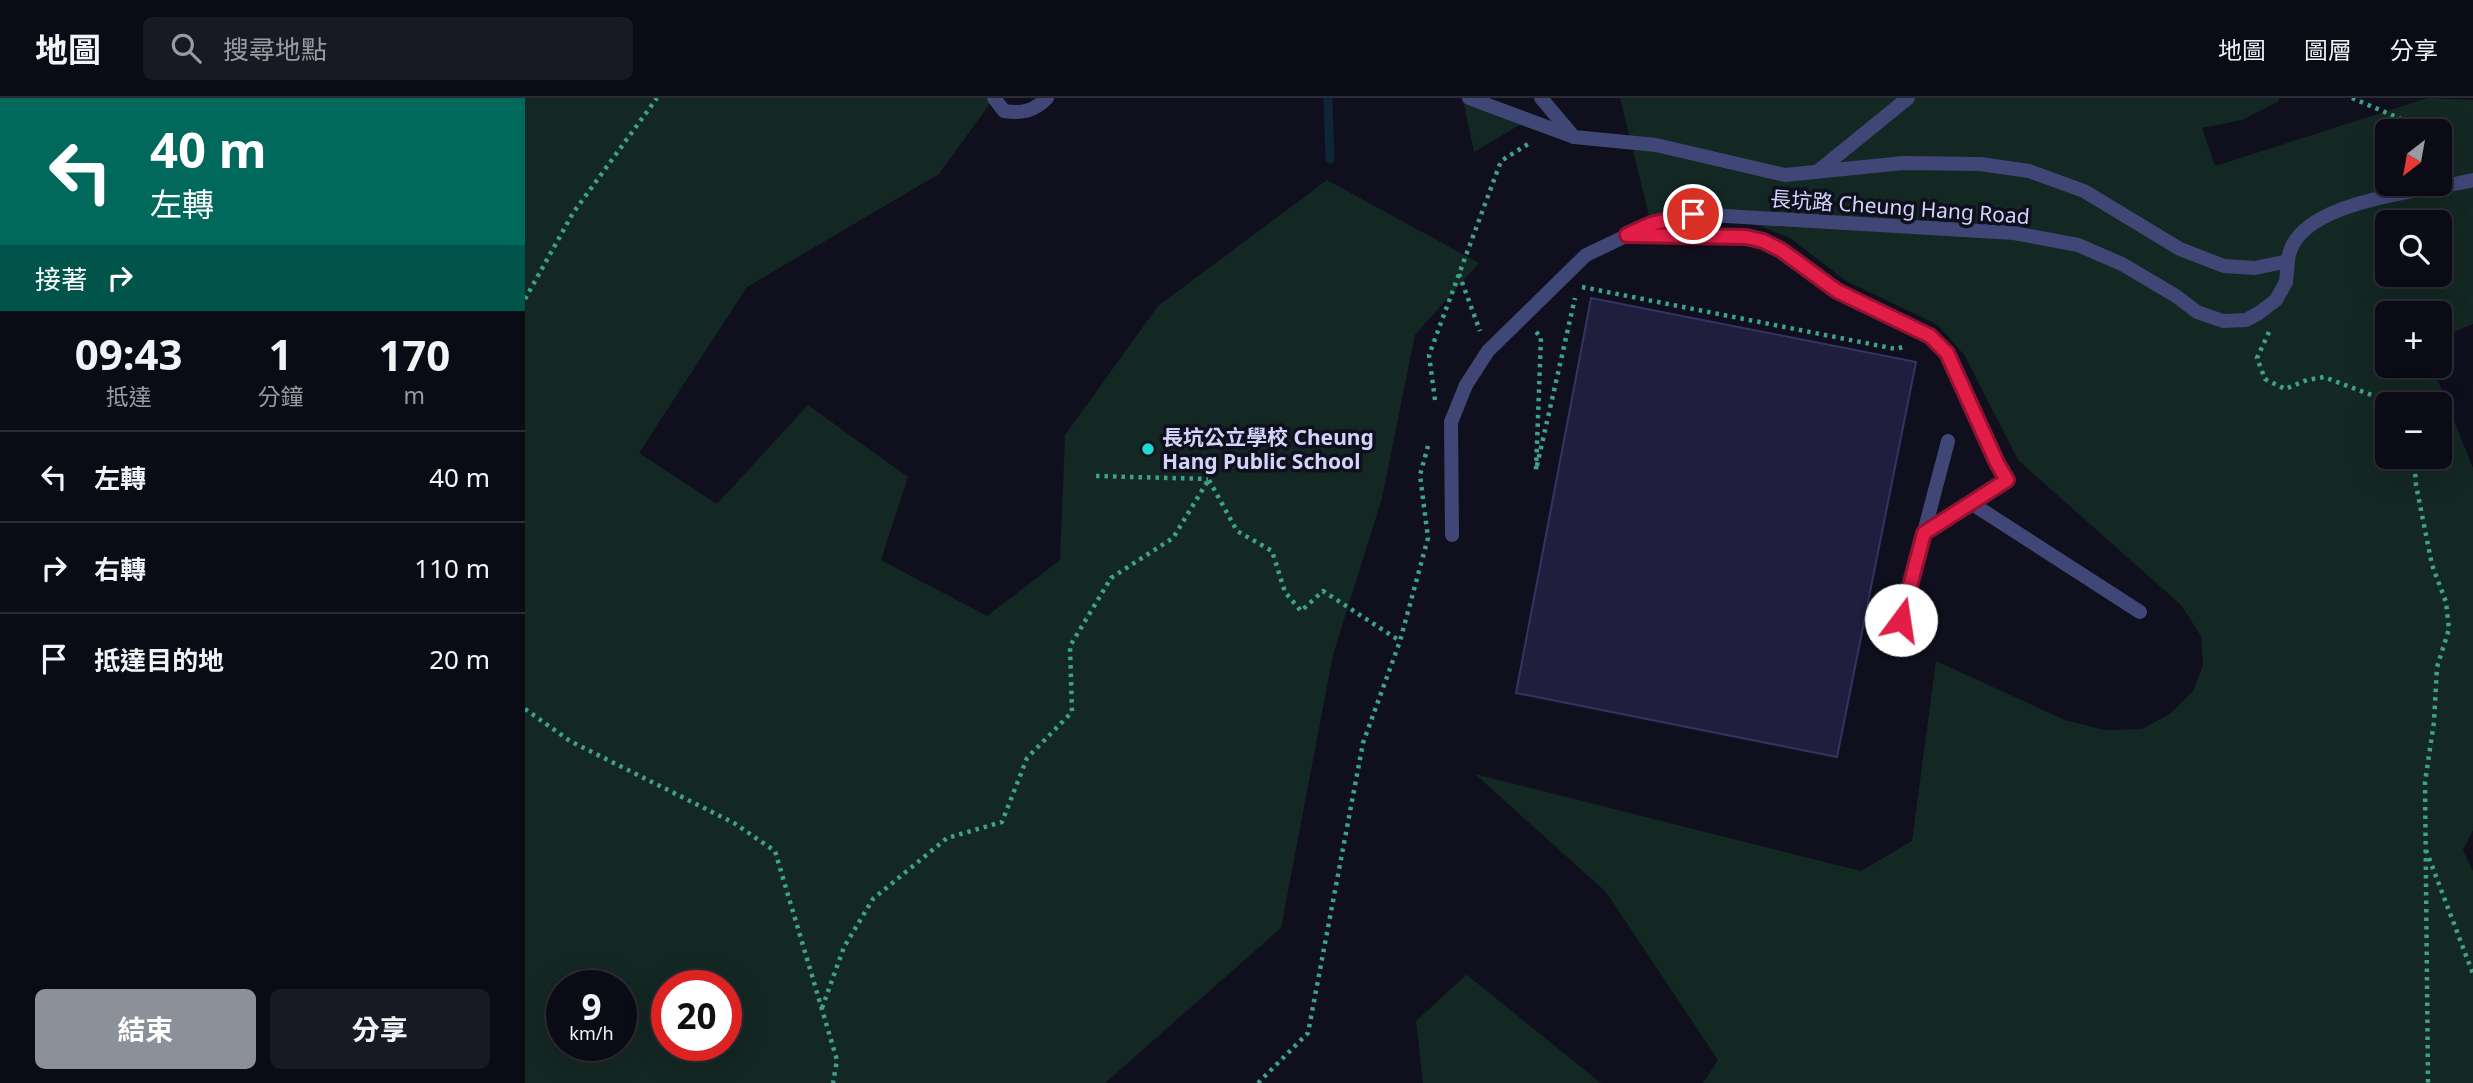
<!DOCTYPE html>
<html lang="zh-TW">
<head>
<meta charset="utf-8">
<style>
  body { margin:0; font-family:"Noto Sans","Noto Sans TC",sans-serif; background:#191923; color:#f1f3f6; height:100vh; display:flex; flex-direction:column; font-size:26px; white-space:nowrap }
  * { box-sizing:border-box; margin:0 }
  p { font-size:23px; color:#9a9ba1 }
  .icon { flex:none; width:38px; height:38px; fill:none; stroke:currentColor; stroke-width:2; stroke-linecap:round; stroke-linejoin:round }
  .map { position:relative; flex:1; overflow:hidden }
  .side { display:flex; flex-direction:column; background:#0b0b16; width:525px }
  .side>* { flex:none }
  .banner { background:#00695c; color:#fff; overflow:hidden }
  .needle { width:46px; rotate:211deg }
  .fabs { position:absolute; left:1850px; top:21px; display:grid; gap:14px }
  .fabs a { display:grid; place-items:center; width:77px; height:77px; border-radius:10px; background:#0b0b16; box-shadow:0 7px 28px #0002,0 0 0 2px #2b2b35; font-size:35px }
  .speed { position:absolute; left:21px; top:872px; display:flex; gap:14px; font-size:35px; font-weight:700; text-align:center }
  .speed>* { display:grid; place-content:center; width:91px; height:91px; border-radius:50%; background:#0b0b16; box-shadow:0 7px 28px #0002,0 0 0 2px #2b2b35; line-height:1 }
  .speed small { font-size:18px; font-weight:400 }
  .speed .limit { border:10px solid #d22; background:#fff; color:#111 }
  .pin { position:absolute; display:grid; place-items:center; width:60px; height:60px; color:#fff; margin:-30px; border:4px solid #fff; border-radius:50%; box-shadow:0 2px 7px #0007 }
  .me { position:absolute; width:77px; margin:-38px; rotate:14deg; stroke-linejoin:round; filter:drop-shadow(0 0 5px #0008) }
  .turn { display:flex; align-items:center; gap:24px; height:147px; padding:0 35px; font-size:32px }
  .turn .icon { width:91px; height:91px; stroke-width:2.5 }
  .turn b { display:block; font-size:49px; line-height:60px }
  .then { display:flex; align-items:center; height:66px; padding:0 35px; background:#0003; gap:14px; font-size:26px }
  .eta { display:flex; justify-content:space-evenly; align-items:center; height:119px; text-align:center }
  .eta b { font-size:42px; font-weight:700; line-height:49px }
  .button { display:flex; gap:14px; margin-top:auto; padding:14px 35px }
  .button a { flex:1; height:80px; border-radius:10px; background:#8c9099; color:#fff; font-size:28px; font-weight:700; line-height:80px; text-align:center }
  .button a+a { background:#191923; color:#f1f3f6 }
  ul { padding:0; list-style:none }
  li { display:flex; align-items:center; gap:21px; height:91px; padding:0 35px; border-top:2px solid #2b2b35 }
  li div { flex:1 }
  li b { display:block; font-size:26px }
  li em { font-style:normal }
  header { display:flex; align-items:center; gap:42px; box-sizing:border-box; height:98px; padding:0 35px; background:#0b0b16; border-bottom:2px solid #2b2b35 }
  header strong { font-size:33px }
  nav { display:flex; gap:38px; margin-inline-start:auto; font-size:24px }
  .search { width:490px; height:63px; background:#191923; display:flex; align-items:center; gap:18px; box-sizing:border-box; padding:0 24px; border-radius:10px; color:#9a9ba1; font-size:26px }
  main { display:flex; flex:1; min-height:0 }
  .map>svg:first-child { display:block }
</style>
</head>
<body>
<header>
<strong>地圖</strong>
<div class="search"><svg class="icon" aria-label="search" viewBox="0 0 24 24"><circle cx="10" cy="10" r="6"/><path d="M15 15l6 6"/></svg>搜尋地點</div>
<nav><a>地圖</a><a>圖層</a><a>分享</a></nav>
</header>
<main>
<section class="side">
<div class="banner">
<div class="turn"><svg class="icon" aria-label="left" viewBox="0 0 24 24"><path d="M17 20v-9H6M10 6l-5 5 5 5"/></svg><div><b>40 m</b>左轉</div></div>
<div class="then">接著<svg class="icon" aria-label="right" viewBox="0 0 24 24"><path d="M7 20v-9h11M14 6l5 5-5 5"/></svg></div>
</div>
<div class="eta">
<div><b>09:43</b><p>抵達</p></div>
<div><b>1</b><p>分鐘</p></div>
<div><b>170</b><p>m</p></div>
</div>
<ul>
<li><svg class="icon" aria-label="left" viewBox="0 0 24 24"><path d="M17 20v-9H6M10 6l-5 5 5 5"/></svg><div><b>左轉</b></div><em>40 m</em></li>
<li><svg class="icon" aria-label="right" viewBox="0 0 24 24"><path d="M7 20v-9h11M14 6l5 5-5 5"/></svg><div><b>右轉</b></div><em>110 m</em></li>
<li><svg class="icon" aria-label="arrive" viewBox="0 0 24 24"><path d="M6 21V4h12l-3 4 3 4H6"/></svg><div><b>抵達目的地</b></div><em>20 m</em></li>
</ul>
<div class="button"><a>結束</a><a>分享</a></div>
</section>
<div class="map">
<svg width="1948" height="985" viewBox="0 0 1948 985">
  <rect width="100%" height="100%" fill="#0f0f1e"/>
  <path fill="#132723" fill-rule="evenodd" d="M0,0H469L414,76L222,189L114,355L192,406L283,307L383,379L356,462L462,518L535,462L540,337L633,208L802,82L954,165L890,237L857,400L808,557L756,830L580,985H0ZM37,887H96V947H37ZM142,887H201V947H142Z
    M1095,0H1754V3L1717,22L1677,30L1690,68L1903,0L1948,2V226L1915,240L1914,215H1862V268H1907L1948,370V732L1938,752L1948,773V985H1178L1193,962L1081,794L950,676L1336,773L1387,743L1411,563L1540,622L1580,632L1617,631L1646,615L1668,593L1678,567L1676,538L1656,507L1493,362L1440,258L1413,227L1321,183L1265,140L1230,126L1125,122ZM1862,33H1914V86H1862ZM1862,124H1914V177H1862ZM1862,306H1914V359H1862Z
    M938,2L998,25L949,54Z
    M942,876V877L1076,985H898L891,923Z"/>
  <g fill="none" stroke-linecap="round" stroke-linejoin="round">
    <path stroke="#0f2437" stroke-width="9" d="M803,0L805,61"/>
  </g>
  <path fill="#1f1e3c" stroke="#353365" stroke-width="2" d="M1066,200L1391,264L1312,659L991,595Z"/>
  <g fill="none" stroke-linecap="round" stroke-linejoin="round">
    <path stroke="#3da28b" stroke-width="4.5" stroke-dasharray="3.5 5" stroke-linecap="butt" d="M1827,0L1904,33
      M1914,45L1920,67
      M934,176L955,233
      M1057,189L1371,251L1378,249
      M0,201L48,115L132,0
      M1011,234L1016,239L1011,372L1050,200
      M1744,234L1732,260L1740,281L1760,291L1782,282L1799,279L1870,306
      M910,302L904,257L976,63L1003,46
      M1889,359L1891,387L1907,467L1921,504L1924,531L1912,569L1909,624L1900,684L1903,985
      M571,378L683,381
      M684,382L712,433L747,453L760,494L776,513L798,493L875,543
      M0,611L45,643L209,725L250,753L312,962L308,985
      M1901,752L1948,876
      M297,910L319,849L348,801L422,740L477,724L502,660L547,614L545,548L586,480L648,440L684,381
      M733,985L783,935L838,645L875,543L903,440L895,377L903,348"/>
    <path stroke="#404777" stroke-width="14" d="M469,0L479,13C497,16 509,13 522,0
      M944,0L1049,39
      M1104,137L1122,136L1140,139H1221L1239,143L1256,152L1312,193L1405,238L1422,255L1472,365L1482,382L1399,435
      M1763,163C1768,101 1901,94 1948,82
      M1446,405L1615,514
      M1376,522L1423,343"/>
    <path stroke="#404777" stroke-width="14" d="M1292,74L1383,0
      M927,437L926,324L941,287L963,253L1061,157L1126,126L1168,116L1489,135L1553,147L1597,166L1651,198L1672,214L1698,223L1721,222L1734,215L1751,202L1761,184L1763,163L1730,170L1699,168L1655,151L1559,93L1504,73L1455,66L1378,65L1260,77L1131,47L1049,39L1016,0"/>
  </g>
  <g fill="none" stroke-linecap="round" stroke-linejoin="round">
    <defs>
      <path id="route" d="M1168,116L1126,126L1102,137L1221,139L1238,143L1256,152L1312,193L1405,238L1422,255L1472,365L1482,382L1399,435L1376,522"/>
    </defs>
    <use href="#route" stroke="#92132f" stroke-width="18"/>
    <use href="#route" stroke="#e11d48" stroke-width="12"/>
  </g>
  <circle fill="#1ed9cd" stroke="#0f0f1e" stroke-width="2.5" cx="623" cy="351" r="7"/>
  <g text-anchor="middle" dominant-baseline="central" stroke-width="7" stroke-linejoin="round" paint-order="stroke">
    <g font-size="21" fill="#d2d4f9" stroke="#0f0f1e">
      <text transform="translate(1375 109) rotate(4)">長坑路 Cheung Hang Road</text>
    </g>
    <g font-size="21" font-weight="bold" fill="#d2d4f9" stroke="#0f0f1e" text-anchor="start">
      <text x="637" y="339">長坑公立學校 Cheung<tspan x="637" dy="24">Hang Public School</tspan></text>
    </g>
  </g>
</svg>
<div class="fabs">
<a><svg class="needle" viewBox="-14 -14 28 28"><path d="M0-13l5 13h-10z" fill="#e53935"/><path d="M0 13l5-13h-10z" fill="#9a9ba1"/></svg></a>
<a><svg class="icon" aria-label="search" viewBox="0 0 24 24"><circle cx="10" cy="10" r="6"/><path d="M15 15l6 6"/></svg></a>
<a>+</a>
<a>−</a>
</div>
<div class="speed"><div>9<small>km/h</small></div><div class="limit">20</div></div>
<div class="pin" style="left:1168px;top:116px;background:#d93025"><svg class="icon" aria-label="arrive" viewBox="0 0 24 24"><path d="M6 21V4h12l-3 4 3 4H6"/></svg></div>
<svg class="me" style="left:1376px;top:522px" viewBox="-20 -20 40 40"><circle r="19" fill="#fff"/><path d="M0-13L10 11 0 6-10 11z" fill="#e11d48"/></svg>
</div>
</main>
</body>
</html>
